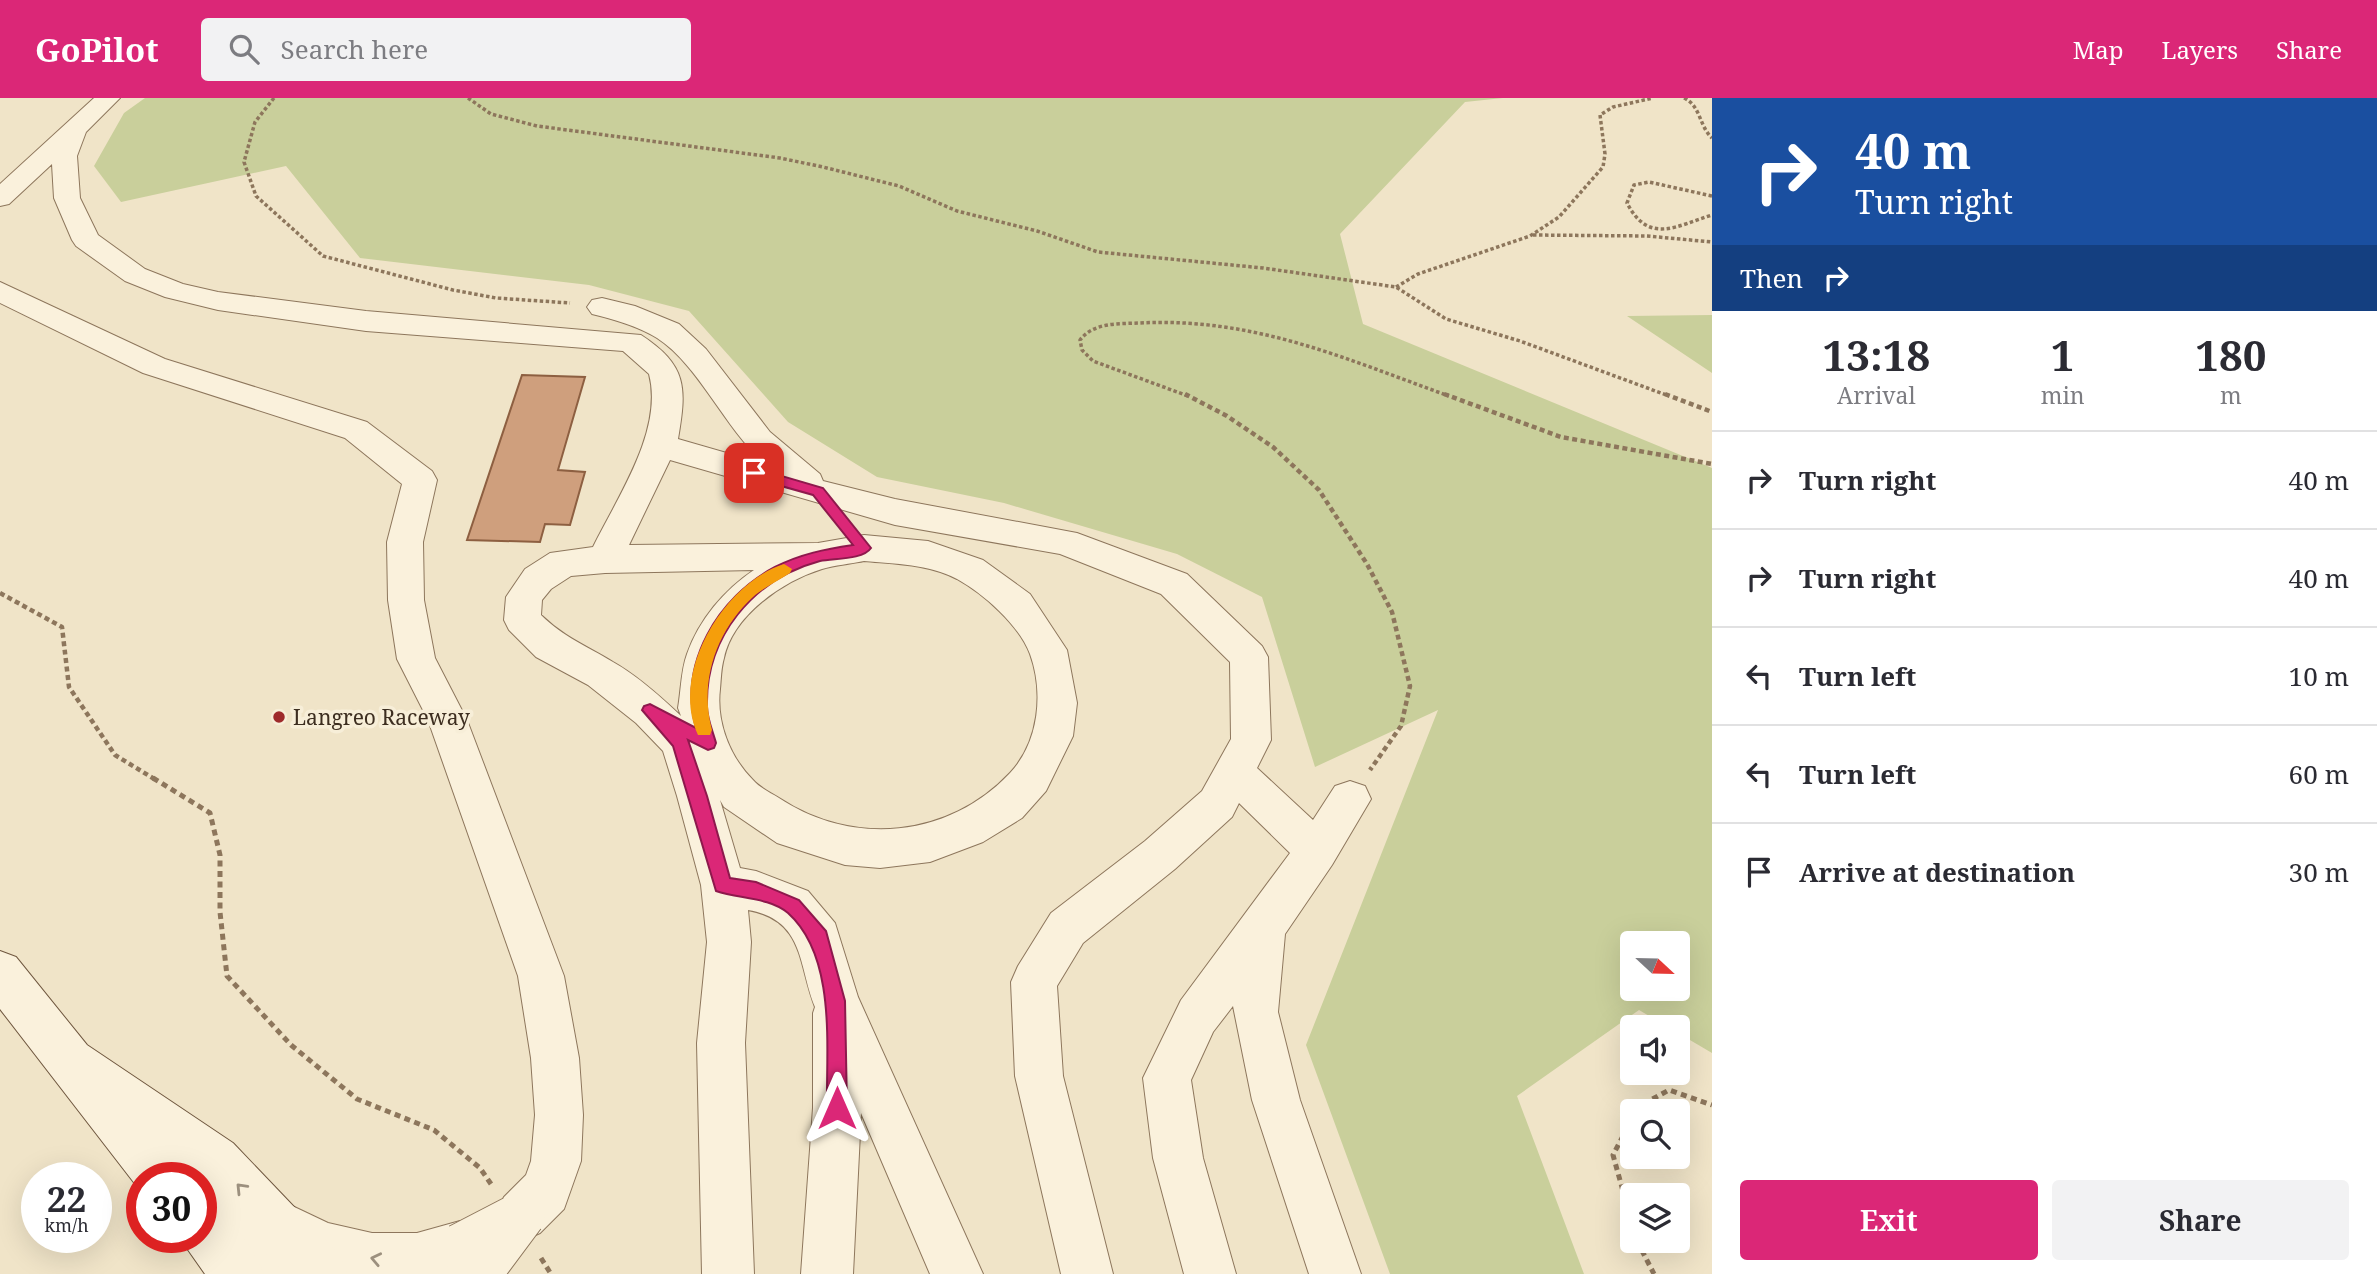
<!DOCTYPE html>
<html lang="en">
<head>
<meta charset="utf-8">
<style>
  body { margin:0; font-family:"Noto Serif",serif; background:#f2f2f3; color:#2b2b33; height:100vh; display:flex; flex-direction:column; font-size:26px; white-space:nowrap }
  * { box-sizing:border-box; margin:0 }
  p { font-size:23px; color:#7c7c81 }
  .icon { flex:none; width:38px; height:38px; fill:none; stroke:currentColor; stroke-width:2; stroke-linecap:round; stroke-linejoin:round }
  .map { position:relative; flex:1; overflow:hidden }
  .side { display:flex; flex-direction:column; background:#fff; width:665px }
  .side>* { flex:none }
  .guide { background:#1a4fa0; color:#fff; overflow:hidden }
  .needle { width:46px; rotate:112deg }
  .fabs { position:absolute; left:1620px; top:833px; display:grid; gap:14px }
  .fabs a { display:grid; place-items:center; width:70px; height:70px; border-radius:7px; background:#fff; box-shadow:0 7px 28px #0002; font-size:35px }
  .speed { position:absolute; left:21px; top:1064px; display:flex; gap:14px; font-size:35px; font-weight:700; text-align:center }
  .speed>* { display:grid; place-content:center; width:91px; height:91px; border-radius:50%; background:#fff; box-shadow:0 7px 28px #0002; line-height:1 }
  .speed small { font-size:18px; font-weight:400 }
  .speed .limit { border:10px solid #d22; background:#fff; color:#111 }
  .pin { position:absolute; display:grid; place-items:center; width:60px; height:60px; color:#fff; margin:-30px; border-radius:14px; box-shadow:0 4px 10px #0006 }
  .me { position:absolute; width:77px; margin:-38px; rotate:0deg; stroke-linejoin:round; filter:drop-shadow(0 0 5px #0008) }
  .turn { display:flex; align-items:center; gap:24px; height:147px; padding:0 28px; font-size:32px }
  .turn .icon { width:91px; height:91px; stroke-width:2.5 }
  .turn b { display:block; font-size:49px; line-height:60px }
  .then { display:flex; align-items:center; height:66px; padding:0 28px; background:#0003; gap:14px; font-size:26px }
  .eta { display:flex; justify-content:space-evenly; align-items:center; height:119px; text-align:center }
  .eta b { font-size:42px; font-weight:700; line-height:49px }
  .action { display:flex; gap:14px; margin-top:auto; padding:14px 28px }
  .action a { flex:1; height:80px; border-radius:7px; background:#db2777; color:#fff; font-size:28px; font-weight:700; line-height:80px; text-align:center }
  .action a+a { background:#f2f2f3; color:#2b2b33 }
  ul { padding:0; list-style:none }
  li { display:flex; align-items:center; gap:21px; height:98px; padding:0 28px; border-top:2px solid #e1e1e2 }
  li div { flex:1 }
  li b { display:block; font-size:26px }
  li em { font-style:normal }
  header { display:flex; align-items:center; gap:42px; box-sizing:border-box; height:98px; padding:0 35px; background:#db2777; color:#fff }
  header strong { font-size:33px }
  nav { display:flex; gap:38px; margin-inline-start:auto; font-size:24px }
  .search { width:490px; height:63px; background:#f2f2f3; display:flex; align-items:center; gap:18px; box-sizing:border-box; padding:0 24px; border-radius:7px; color:#7c7c81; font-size:26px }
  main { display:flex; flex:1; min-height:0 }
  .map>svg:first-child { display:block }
</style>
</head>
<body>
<header>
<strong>GoPilot</strong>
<div class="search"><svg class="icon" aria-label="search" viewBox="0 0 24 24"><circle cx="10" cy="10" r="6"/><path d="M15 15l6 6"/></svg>Search here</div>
<nav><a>Map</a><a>Layers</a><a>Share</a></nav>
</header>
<main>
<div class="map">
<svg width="1712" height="1176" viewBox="0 0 1712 1176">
  <rect width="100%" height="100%" fill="#f0e4c8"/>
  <path fill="#c9cf9b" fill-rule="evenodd" d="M145,0H1503L1465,4L1340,136L1363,226L1712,370V955L1678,935V929H1668L1639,912L1517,998L1584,1176H1390L1306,947L1438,612L1315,669L1262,499L1177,456L1004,405L877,379L788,324L689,213L589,187L360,160L286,68L121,104L94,68L124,15ZM1633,845H1678V891H1633Z
    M1712,217V275L1627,218Z"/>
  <path fill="#cf9f7d" stroke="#8d5f41" stroke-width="2" d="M522,277L585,279L558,372L585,374L570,427L545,426L540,444L467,442Z"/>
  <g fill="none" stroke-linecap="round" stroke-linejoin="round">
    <defs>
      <path id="street" d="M94,0H120L86,34L77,58L80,100L98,137L145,171L183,186L218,194L366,213L641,237C687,267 687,289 678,341L765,366C725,331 699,267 657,240C638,228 613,221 592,216L587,209L592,202L602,200L635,208L679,226L706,251L770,334L820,376L823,383L895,401L1077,435L1187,476L1262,548L1268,559L1271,642L1257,670L1313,722L1335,688L1350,683L1365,688L1371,701L1332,767L1285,836L1278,914L1300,1002L1361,1176H1309L1252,1002L1233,908L1213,934L1191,982L1203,1060L1236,1176H1184L1153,1060L1143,980L1181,902L1290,755L1239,705L1232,719L1175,771L1083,845L1057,888L1063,978L1113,1176H1061L1015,978L1011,884L1018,868L1051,815L1145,743L1202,693L1231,641L1230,564L1161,496L1060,456L895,427L670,362L629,447L818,445L864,437L928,443L983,462L1030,496L1067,552L1077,605L1073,638L1046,693L1022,720L983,744L930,764L880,770L845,767L777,745L724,709L720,702L740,770L756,773L808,793L835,825L858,899L983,1176H930L861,1015L853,1176H801L813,1010V915L815,909C798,867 805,822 748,812L751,844L745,945L754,1176H702L697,945L707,844L701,787L677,698L663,653L636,625L588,587L536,559L509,532L504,522L506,499L525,471L550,455L593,449C617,400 664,332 649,276L623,253L366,233L218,212L165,199L125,183L76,148L72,142L54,100L52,66L9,106L0,108V86ZM864,463C896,466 928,466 957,481C984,496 1019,527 1030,556C1044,595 1039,644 1010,675C949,740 853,749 779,700C771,695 760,690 753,682C730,659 716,624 720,591C721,581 721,570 724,560C733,517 783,483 822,471C835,467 850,466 864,463ZM754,472C724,492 699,522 687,556C681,572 681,593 678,610L681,618C661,599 638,578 613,564C585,547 565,540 541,517L542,502L551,491L571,478L605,475Z
        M0,184L165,261L367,324L432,373L437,382L423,444L424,502L435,560L467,622L564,878L579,960L583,1017L581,1063L564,1111L540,1135L522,1143L504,1135L496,1117L504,1099L526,1077L531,1063L535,1017L531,960L518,878L428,622L397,561L388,502L387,444L402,386L345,340L143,275L0,205Z
        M215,1093C235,1102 250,1111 264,1127L270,1114L288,1106L328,1125L372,1135H417L460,1123L478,1131L486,1149L478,1167L457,1176H327L294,1162L299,1176H238L217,1151L200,1139L201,1099Z"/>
      <path id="secondary" d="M0,853L16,859L87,947L233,1045L340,1157L347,1176H285L201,1085V1080H196L183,1070L187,1080H142V1095L0,911Z
        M201,1104C230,1116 252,1147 264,1176H205L179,1139H201Z"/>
    </defs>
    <use href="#street" stroke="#8d765c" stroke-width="2"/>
    <use href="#secondary" stroke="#6f573f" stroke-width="2"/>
    <path stroke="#8d765c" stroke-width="3.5" stroke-dasharray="3.5 2.5" stroke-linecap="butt" d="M274,0L255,24L244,64L256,98L323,158L453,192L496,200L570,205
      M468,0L491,16L537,28L780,60L823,69L899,88L957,113L1037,133L1098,154L1263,170L1396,189L1446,221L1520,243L1669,298
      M1684,0C1701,8 1699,28 1712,40
      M1712,98L1649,84L1634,87L1627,105C1649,147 1676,128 1712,117
      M1533,137L1647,138L1712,144
      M1396,189L1418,176L1530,138L1559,119L1603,69L1605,56L1600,17L1613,9L1653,0
      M1188,298L1093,263L1082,252L1080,242C1094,224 1118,226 1139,225C1254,219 1343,260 1449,298"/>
    <path stroke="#8d765c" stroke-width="4.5" stroke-dasharray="5 3.5" stroke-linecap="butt" d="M1185,296L1227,318L1273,349L1319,392L1367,466L1392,514L1410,588L1401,628L1370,672
      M1444,296L1561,339L1712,366
      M1665,296L1712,314
      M0,495L62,529L69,589L115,657L156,682"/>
    <path stroke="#8d765c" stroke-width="5" stroke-dasharray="6 4.5" stroke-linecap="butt" d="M153,680L210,715L220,757V814L227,878L291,947L357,1001L434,1032L480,1070L491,1086
      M1636,1013L1638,1009L1669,992L1712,1007
      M1633,1019L1613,1057L1633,1129
      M1637,1143L1654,1176
      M541,1160L551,1176"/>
    <use href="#street" fill="#faf1dc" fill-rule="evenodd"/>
    <use href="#secondary" fill="#faf1dc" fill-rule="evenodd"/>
    <defs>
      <path id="street-bridge" d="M460,1149L514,1121
        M478,1176L522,1117"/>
    </defs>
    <use href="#street-bridge" stroke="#8d765c" stroke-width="48" stroke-linecap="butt"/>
    <use href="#street-bridge" stroke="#faf1dc" stroke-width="46"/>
  </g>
  <defs><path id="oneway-chevron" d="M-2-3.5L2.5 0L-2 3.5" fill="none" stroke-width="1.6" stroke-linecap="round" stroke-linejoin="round" transform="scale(1.75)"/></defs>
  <g stroke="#9c907e">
    <use href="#oneway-chevron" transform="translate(241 1090) rotate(-134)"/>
    <use href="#oneway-chevron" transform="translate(376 1161) rotate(-168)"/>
  </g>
  <path fill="#db2777" stroke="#8e194d" stroke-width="2" d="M754,370L823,390L871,450C863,462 834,460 820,463C753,481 705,539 707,609C707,620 713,634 716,645L714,650L708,652L688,642L707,698L730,780L756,784L799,802L826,833L845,903L847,1010L844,1017L837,1020L830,1017L827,1010C826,950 837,859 788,815C769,799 739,801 716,793L673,648L642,612L644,608L650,606L696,630C678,565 718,499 775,469C800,456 826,451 853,447L813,397L749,379V372Z"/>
  <path fill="#f59e0b" d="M784,466L792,471L790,475C778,483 763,490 753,499C716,533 699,583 712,632L710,637H698C669,576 724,485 784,466Z"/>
  <circle fill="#9e2a2b" stroke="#f7eed8" stroke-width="2.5" cx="279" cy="619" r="7"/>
  <g text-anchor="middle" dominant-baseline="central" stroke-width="7" stroke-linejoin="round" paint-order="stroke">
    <g font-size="21" fill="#3d2e20" stroke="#f7eed8" text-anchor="start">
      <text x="293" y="619">Langreo Raceway</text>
    </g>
  </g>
</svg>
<div class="fabs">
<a><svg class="needle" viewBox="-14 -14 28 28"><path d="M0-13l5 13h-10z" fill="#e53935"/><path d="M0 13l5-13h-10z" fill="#7c7c81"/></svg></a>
<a><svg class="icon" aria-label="sound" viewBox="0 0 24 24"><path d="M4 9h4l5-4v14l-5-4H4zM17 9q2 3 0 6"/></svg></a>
<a><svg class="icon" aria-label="search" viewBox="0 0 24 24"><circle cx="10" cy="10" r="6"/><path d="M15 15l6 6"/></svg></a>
<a><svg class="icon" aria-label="layers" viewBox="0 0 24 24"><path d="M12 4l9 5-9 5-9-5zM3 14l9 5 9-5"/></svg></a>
</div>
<div class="speed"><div>22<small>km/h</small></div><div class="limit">30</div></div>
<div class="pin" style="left:754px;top:375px;background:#d93025"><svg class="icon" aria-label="arrive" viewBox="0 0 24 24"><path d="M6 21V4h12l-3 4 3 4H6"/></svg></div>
<svg class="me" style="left:837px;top:1010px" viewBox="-20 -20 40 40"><path d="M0-17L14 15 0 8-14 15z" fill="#db2777" stroke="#fff" stroke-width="4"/></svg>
</div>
<section class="side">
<div class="guide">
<div class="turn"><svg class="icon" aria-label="right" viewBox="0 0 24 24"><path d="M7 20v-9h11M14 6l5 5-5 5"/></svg><div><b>40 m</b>Turn right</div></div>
<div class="then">Then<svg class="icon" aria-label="right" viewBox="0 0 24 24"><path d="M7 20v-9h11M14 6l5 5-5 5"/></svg></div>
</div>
<div class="eta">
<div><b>13:18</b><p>Arrival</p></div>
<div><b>1</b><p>min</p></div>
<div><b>180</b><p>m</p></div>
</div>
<ul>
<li><svg class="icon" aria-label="right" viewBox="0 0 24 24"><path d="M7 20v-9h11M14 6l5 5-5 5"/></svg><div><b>Turn right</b></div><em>40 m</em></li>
<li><svg class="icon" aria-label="right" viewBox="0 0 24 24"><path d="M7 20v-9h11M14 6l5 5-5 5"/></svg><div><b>Turn right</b></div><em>40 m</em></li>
<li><svg class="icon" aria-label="left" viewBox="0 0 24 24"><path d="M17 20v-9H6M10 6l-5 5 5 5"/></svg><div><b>Turn left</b></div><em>10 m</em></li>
<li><svg class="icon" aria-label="left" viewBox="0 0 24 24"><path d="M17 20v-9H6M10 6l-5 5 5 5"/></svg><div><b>Turn left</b></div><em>60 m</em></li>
<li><svg class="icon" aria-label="arrive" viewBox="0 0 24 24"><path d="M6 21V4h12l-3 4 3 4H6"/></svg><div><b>Arrive at destination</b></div><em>30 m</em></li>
</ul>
<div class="action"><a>Exit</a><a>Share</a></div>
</section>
</main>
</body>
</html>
